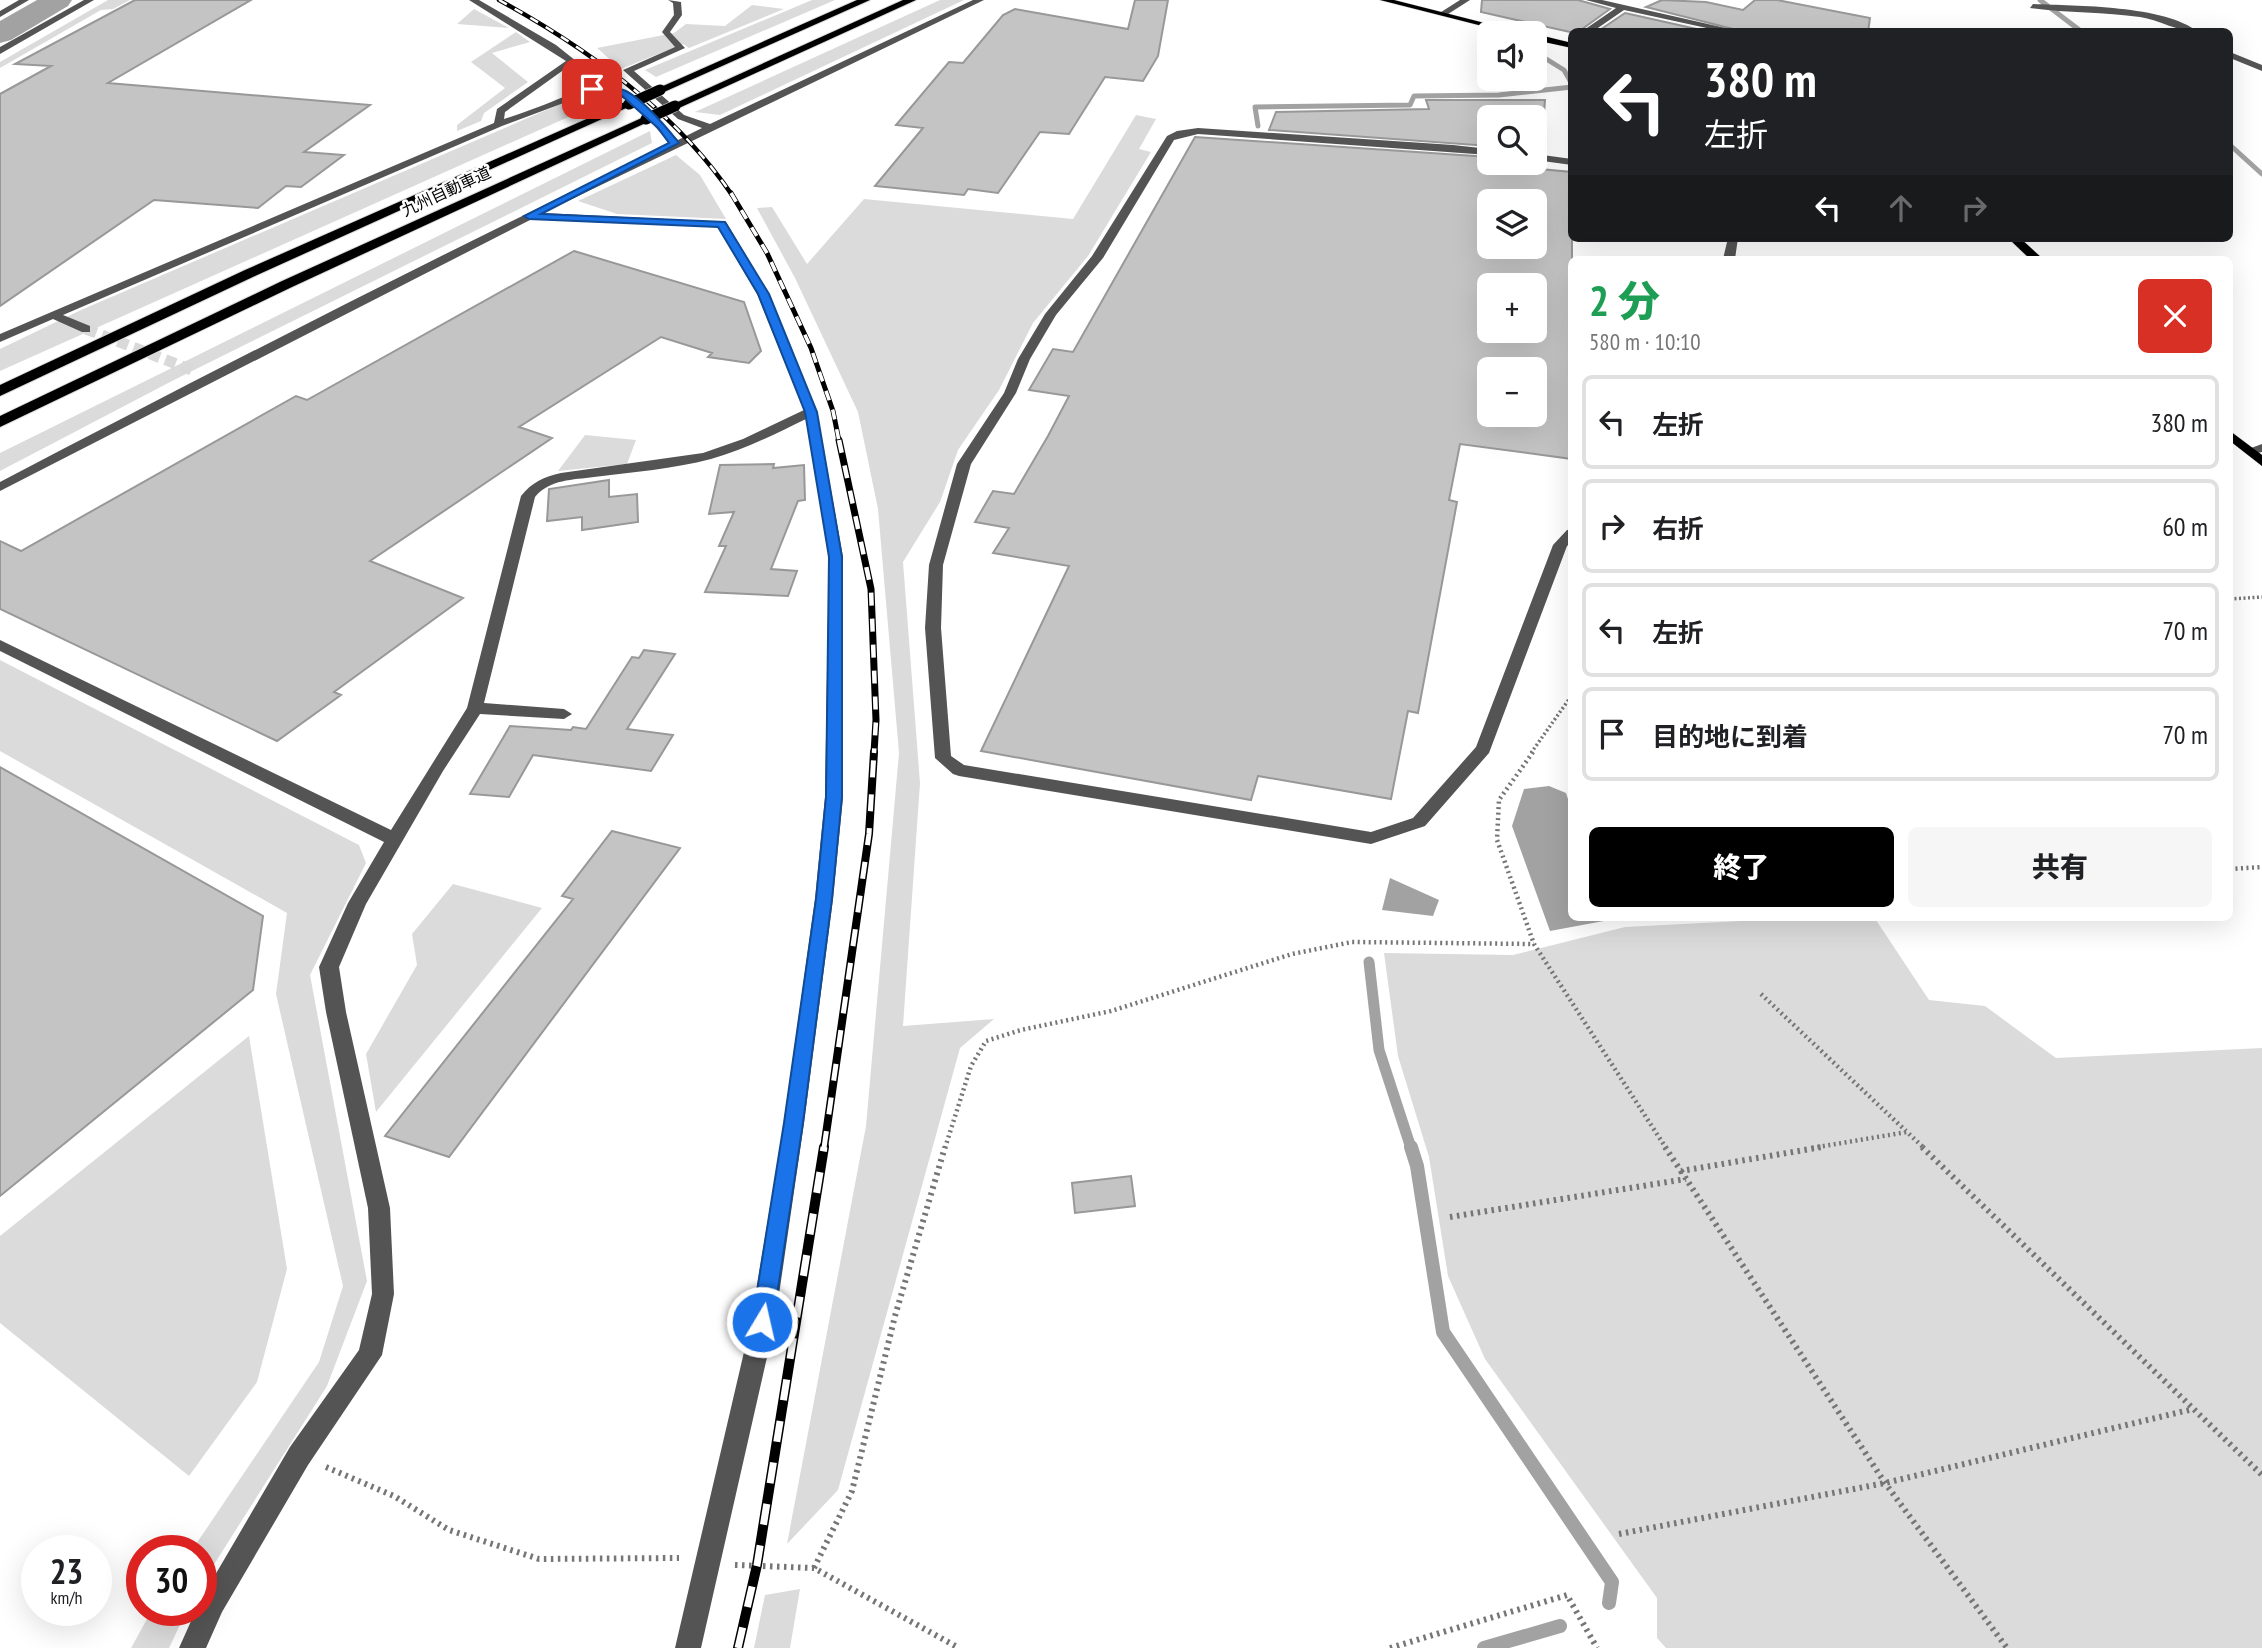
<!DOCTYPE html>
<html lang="ja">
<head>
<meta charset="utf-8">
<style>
  body { margin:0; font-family:"PT Sans Narrow","Noto Sans JP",sans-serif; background:#f6f6f6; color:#202124; height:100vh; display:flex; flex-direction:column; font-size:26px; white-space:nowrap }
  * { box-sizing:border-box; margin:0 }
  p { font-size:23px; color:#757577 }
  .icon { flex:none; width:38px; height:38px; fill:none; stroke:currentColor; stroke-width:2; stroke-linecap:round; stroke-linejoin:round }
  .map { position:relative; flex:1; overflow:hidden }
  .drawer { position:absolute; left:1568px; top:256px; width:665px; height:665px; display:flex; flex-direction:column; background:#fff; border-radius:10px; box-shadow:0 7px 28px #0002 }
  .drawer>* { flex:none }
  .guide { position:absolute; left:1568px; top:28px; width:665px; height:214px; border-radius:10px; box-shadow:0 7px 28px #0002; background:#202124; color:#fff; overflow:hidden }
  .fabs { position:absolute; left:1477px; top:21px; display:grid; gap:14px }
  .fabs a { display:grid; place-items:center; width:70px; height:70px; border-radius:10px; background:#fff; box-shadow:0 7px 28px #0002; font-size:35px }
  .speed { position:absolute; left:21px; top:1535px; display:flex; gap:14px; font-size:35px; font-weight:700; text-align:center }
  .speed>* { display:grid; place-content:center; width:91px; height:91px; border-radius:50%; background:#fff; box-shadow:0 7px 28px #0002; line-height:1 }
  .speed small { font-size:18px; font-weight:400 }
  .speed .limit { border:10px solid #d22; background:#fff; color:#111 }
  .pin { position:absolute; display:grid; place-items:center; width:60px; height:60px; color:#fff; margin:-30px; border-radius:14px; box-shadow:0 4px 10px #0006 }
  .me { position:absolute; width:77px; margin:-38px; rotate:9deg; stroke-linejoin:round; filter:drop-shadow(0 0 5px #0008) }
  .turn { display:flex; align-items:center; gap:24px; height:147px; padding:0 21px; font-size:32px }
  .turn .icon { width:91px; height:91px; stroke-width:2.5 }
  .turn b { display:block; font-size:49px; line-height:60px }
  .lanes { display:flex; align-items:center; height:66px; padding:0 21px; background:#0003; justify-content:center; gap:35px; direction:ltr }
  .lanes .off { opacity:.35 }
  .round { display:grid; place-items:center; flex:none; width:74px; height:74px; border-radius:10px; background:#f6f6f6 }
  .overview { display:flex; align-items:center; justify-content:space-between; height:119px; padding:0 21px }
  h1 { font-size:42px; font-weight:800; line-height:52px; color:#1e9e55 }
  .cta { display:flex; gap:14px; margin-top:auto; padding:14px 21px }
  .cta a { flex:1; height:80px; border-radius:10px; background:#000; color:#fff; font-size:28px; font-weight:800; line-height:80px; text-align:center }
  .cta a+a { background:#f6f6f6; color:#202124 }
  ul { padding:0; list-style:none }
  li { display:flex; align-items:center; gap:21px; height:94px; margin:0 14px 10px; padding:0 7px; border:4px solid #e0e0e0; border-radius:10px }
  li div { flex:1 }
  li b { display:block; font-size:26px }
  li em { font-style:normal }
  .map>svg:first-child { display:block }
</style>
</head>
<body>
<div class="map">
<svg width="2262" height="1648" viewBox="0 0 2262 1648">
  <rect width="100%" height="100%" fill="#fff"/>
  <path fill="#dbdbdb" d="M108,0H130L113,9L101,10L0,68V62Z
    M812,0H835L656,77L645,70Z
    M940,0H964L720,115L695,112Z
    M752,5L784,9L689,48L683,44L621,69L597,48L674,33L686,24L725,26Z
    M474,9L509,28L457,24Z
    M516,32L530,42L492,53L528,82L484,113L481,121L457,131V125L505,88L471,62Z
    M586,93L613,97L0,371V349L81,310Z
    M1136,115L1156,119L1139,149L1151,152L1088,256L1033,323L999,390L958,450L940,502L903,562L920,783L903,1026L994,1019L960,1048L838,1490L787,1544L866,1126L899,753L878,509L858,412L795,278L757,208L772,207L807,264L864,199L1073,219Z
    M650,131L652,143L174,380L0,471V453Z
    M676,155L700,175L726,219L617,214L578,201Z
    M585,435L636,440L627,464L558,471Z
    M0,660L359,845L366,863L310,975L367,1281L327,1386L201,1585V1550H192L319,1362L343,1286L276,994L287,913L0,751Z
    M453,884L542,908L376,1112L366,1054L417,965L412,934Z
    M1816,917H1874L1929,1000L1985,1006L2056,1058L2262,1048V1648H1666L1657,1638V1598L1485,1359L1448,1276L1429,1157L1398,1056L1384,953L1513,955L1625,927Z
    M249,1036L287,1269L257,1382L189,1476L0,1323V1236Z
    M800,1589L790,1648H754L765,1595Z
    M152,1610H187L169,1648H131Z"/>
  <path fill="#a2a2a2" d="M1549,786L1566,793L1572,811V917H1607L1609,920L1550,931L1512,826L1524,789Z
    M1390,878L1439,900L1433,916L1382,910Z"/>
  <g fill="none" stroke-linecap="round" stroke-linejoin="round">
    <path stroke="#a2a2a2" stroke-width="5" d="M2040,0L2082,32
      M1535,52L1564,70L1572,84
      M1258,126L1255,107L1410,105L1414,96L1499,95L1572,87
      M2230,145L2262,174"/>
    <path stroke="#a2a2a2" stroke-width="11" d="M1369,962L1379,1050L1411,1148"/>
    <path stroke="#a2a2a2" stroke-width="14" d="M1411,1147L1417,1166L1443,1332L1612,1582L1609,1603
      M1484,1648L1560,1626"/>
    <path fill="#a2a2a2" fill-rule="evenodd" d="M37,0H72L68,6L11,40L0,43V21Z"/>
  </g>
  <path fill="#c4c4c4" stroke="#989898" stroke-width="2" fill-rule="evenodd" d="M135,0H251L108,83L370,105L304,152L344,155L301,187L286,186L258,208L154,200L0,306V94L51,66L15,64Z
    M1135,0H1168L1158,56L1143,81L1105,77L1069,134L1040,132L998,193L968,189L964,195L875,186L923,128L896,125L949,62L963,63L1003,15L1015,9L1128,29Z
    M1482,0H1578L1610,9L1578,32H1570L1481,12Z
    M1662,0L1706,2L1743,10L1755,0H1777L1870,18L1868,32H1745L1646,7Z
    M1625,13L1710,32H1597Z
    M1426,100H1545L1541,152H1535V117H1489V146L1269,130L1276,112L1429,109Z
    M1195,137L1489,157V163H1540V169L1572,172V459L1460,444L1449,500L1457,502L1418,713L1408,711L1391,799L1258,776L1251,800L981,751L1069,566L993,553L1009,528L975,522L993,491L1014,494L1048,436L1069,396L1029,390L1053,349L1073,352ZM1489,201H1535V247H1489ZM1489,285H1535V331H1489ZM1489,369H1535V415H1489Z
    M574,251L744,302L761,351L749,363L708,357L712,353L661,337L519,427L552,438L370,561L463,598L334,692L341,695L277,741L0,609V541L21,551L296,396L307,400Z
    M774,464L773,468L804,465L805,500L798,501L771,569L797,571L788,596L705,592L726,546H719L734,512L709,514L720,465Z
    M609,480V497L637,494L638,522L582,530V517L547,521L549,489Z
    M644,650L675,654L627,729L673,735L651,771L533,755L509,797L470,794L510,726L571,730L573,727L586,729L632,657L639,658Z
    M0,767L263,916L253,990L0,1196Z
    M612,831L680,848L449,1157L385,1136L573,899L562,896Z
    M1131,1176L1135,1206L1075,1213L1072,1183Z"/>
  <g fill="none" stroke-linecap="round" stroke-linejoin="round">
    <path stroke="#d9d9d9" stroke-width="11" stroke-dasharray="11 6" stroke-linecap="butt" d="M86,329L192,370"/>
    <defs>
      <path id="major" d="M1380,0H1394L1524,33H1510Z
        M1535,34L1572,43V48L1535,40Z
        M2008,238H2020L2043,259H2030Z
        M2230,431L2262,455V466L2230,441Z"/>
      <path id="highway" d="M857,0H870L664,92L654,90Z
        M903,0H916L679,108L669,106Z
        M625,102L635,104L255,276L0,396V385L245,270Z
        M646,116L652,119L650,121L292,287L0,427V416L282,281Z"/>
    </defs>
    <use href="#major" stroke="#dbdbdb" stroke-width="1"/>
    <use href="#highway" stroke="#dbdbdb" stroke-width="2"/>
    <path stroke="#767676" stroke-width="3.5" stroke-dasharray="2 2.5" stroke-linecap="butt" d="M2230,599L2262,597
      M1531,753L1572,695"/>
    <path stroke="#767676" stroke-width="4.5" stroke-dasharray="2 3.5" stroke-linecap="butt" d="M1533,752L1499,800L1497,840L1534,944L1666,1148
      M2230,869L2262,867
      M1761,994L1906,1131
      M945,1148L971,1066L986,1041L1021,1030L1111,1011L1292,954L1352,942L1534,944
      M1812,1148L1907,1132L1924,1148"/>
    <path stroke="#767676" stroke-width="6" stroke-dasharray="2.5 4.5" stroke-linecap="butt" d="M1665,1147L1681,1171L1822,1147
      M1922,1147L2262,1475
      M1681,1171L1885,1483L2007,1648
      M1450,1217L1686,1179
      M326,1467L394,1496L449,1530L539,1559L679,1558
      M1619,1534L1885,1483L2193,1409
      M735,1565L814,1568L959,1648
      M814,1568L852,1491L895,1316L945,1147
      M1390,1648L1567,1595L1597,1648"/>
    <path fill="#545454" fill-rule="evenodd" d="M19,0H29L0,17V11Z
      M84,0H94L0,54V47Z
      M469,0H479L556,45L576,61L505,112L504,119C595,91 603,57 678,140L702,128L678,119L623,70L675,47L662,32L674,15L673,3L668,0L681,2L682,15L670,32L685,48L634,71L684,115L710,124L973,0H984L543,213L726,222L769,294L817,412L843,557V797L833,899L804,1123L775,1322L701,1648H675L751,1322L784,1123L815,899L825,797L829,557L806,419C775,434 744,450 711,459C673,469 633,472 594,477C573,480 550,479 535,497L484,703L564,709L572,714L564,719L480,714L443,771L366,904L339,967L346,1012L390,1208L394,1294L382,1355L308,1465L222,1612L206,1648H179L196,1610H201L204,1594L290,1447L359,1350L372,1294L368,1208L326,1012L319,967L348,903L384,842L0,651V640L391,830L467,708L521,496C532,482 544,477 561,473L703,453L743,439L804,410L757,294L718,227L532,219L0,491V482C222,366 445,252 670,144L646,116L625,99L608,92H593L502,126L63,315L90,326V332H82L53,319L0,342V334L494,123L497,109L566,61Z
      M1460,0H1470L1445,16L1438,14Z
      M1586,0H1602L1743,32H1725L1624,10L1592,32H1581L1616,8Z
      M2033,4C2076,6 2165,5 2198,32C2179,32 2159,20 2140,17C2104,12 2066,13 2030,8Z
      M2230,52L2262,65V71L2230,58Z
      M1198,128L1453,145L1489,149V155L1198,134L1174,140L1103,258L1056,315L1030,359L1016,393L971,464L943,565L941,628L951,756L964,765L1371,832L1413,818L1476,747L1553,545L1567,530L1572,529V542L1567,546L1489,753L1425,826L1371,844L959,776L953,774L935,758L925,628L929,565L957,464L1004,393L1018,359L1045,314L1092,256L1167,136L1177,131Z
      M1535,154L1572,159V165L1535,160Z
      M1728,238H1738L1735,259H1723Z
      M2262,444V452L2250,455L2243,451Z"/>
    <use href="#major" fill="#000" fill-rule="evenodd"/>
    <use href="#highway" fill="#000" fill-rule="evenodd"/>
    <defs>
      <path id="rail-far4" d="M499,0C587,48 675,111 732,195"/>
      <path id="rail-far3" d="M731,193L767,253L811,348L833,411L839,441"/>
      <path id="rail-far2" d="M839,440L871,589L876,720L874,753"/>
      <path id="rail-far1" d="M824,1148L869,834L874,752"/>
      <path id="rail" d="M738,1648L757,1565L824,1147"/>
    </defs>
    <use href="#rail-far4" stroke="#000" stroke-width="4.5"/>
    <use href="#rail-far3" stroke="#000" stroke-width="5"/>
    <use href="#rail-far2" stroke="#000" stroke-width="7"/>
    <use href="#rail-far1" stroke="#000" stroke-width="8"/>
    <use href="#rail" stroke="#000" stroke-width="10"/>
    <use href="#rail-far4" stroke="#fff" stroke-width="2.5" stroke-dasharray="9" stroke-linecap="butt"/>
    <use href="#rail-far3" stroke="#fff" stroke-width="3.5" stroke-dasharray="10" stroke-linecap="butt"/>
    <use href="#rail-far2" stroke="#fff" stroke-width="4.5" stroke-dasharray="13" stroke-linecap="butt"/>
    <use href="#rail-far1" stroke="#fff" stroke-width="5" stroke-dasharray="17" stroke-linecap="butt"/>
    <use href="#rail" stroke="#fff" stroke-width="7" stroke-dasharray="21" stroke-linecap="butt"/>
    <defs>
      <path id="highway-bridge" d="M629,104L660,90
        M646,119L675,106"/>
    </defs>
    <use href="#highway-bridge" stroke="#dbdbdb" stroke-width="12" stroke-linecap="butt"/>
    <use href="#highway-bridge" stroke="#000" stroke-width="11"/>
  </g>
  <path fill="#1a73e8" stroke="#114b97" stroke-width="2" d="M592,86C603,86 616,86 626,91C643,100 667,128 679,143L541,214L725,222L769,294L817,412L842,557V797L832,899L803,1123L773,1322L770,1329L762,1332L755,1329L752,1322L784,1123L816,899L826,797L829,557L805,412L758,294L718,227L529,219L524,216L669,143L658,128L621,95L589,91Z"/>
  <g text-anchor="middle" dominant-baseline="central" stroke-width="5" stroke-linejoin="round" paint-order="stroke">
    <g font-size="16" fill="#000" stroke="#fff">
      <text transform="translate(446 191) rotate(-25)">九州自動車道</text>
    </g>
  </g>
</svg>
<div class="fabs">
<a><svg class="icon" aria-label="sound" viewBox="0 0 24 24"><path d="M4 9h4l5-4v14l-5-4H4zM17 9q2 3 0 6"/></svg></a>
<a><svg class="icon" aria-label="search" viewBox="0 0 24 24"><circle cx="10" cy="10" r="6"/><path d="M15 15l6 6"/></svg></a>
<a><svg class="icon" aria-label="layers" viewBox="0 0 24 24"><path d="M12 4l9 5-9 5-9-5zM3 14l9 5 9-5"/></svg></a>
<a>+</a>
<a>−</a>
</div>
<div class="speed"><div>23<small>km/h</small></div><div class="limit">30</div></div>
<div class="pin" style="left:592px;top:89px;background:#d93025"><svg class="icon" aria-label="arrive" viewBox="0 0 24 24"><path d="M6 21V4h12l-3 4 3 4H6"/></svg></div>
<svg class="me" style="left:762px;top:1322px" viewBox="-20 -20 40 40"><circle r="17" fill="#1a73e8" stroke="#fff" stroke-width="3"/><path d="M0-11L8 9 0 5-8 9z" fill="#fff"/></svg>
<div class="guide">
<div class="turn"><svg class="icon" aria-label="left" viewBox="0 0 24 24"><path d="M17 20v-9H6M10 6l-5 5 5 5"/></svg><div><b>380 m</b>左折</div></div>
<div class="lanes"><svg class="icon" aria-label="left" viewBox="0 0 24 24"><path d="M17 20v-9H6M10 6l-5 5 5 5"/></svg><svg class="icon off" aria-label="ahead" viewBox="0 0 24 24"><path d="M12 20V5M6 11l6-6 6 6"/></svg><svg class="icon off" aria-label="right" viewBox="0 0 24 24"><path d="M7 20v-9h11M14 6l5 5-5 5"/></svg></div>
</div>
<section class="drawer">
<div class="overview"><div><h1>2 分</h1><p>580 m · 10:10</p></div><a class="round" style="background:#d93025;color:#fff"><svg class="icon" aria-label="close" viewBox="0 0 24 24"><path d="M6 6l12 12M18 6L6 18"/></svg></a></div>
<ul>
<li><svg class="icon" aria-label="left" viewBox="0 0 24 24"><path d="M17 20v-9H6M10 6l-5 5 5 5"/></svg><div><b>左折</b></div><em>380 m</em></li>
<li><svg class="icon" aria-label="right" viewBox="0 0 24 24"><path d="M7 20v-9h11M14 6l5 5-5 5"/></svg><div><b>右折</b></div><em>60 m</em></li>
<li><svg class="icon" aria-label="left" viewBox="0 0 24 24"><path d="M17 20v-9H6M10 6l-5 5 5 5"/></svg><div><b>左折</b></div><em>70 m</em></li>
<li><svg class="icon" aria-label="arrive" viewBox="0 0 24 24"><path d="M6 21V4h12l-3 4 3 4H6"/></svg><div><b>目的地に到着</b></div><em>70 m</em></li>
</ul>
<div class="cta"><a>終了</a><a>共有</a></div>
</section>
</div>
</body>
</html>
